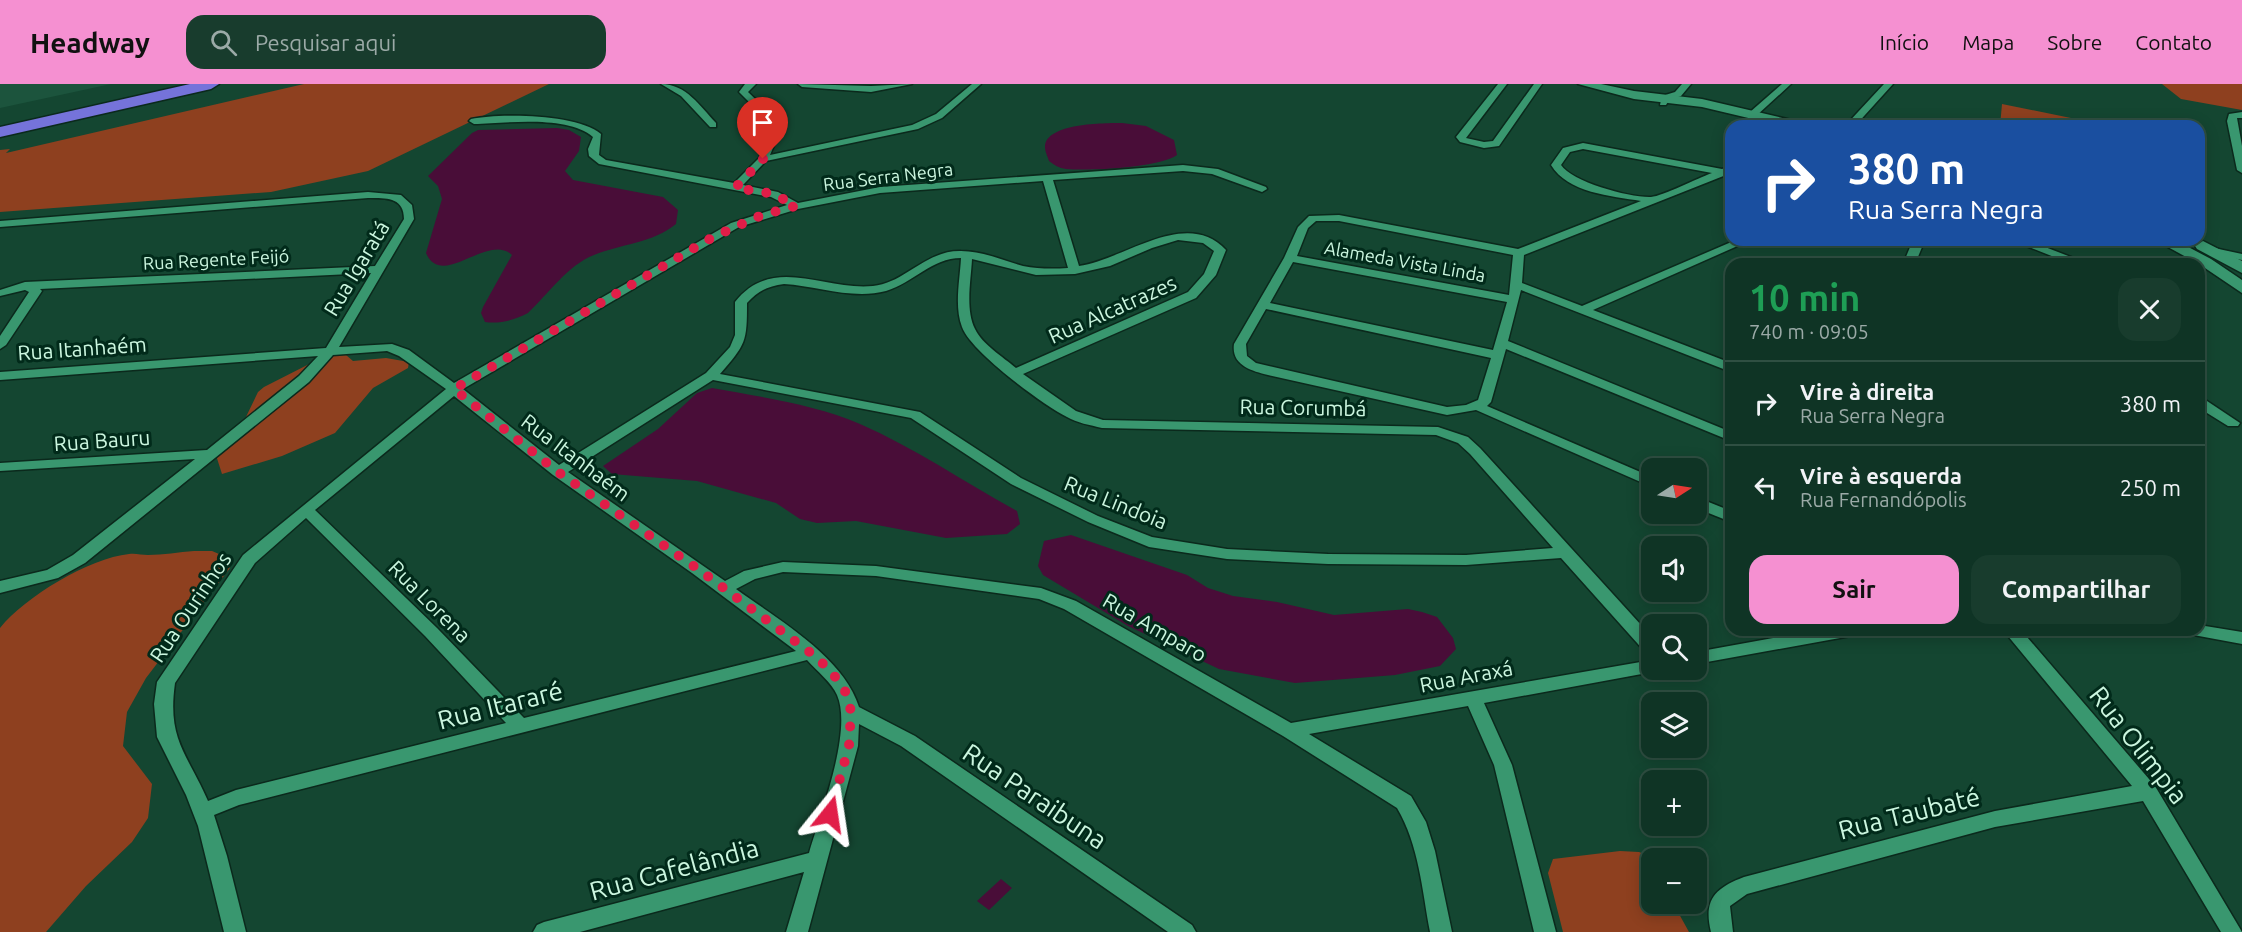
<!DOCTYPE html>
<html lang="pt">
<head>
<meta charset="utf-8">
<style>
  body { margin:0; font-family:Ubuntu,sans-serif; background:#183c2d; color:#f1f3f6; height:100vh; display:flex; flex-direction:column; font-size:22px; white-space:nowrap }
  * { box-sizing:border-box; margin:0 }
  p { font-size:20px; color:#9baaa7 }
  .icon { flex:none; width:33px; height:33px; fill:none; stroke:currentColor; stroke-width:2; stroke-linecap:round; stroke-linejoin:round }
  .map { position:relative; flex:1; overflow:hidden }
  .drawer { position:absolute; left:1725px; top:174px; width:480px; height:378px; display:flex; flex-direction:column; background:#0f3425; border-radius:18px; box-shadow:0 3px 15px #0003,0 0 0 2px #2f4f42 }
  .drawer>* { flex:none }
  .banner { position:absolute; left:1725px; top:36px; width:480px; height:126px; border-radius:18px; box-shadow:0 3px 15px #0003,0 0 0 2px #2f4f42; background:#1a4fa0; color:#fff; overflow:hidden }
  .needle { width:39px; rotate:78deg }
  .tools { position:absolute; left:1641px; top:374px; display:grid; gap:12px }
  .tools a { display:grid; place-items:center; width:66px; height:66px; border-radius:12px; background:#0f3425; box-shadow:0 3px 15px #0003,0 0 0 2px #2f4f42; font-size:30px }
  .pin { position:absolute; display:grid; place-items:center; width:51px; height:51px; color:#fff; margin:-62px -26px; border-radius:50% 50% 50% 0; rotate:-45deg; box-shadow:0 0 6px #0007 }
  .pin .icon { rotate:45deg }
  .me { position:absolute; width:66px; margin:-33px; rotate:15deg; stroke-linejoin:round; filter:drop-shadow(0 0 4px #0008) }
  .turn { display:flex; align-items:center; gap:21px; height:126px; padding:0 24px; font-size:27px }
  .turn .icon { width:78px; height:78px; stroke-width:2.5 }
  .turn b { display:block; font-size:42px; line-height:51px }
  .round { display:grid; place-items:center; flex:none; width:63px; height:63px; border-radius:18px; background:#183c2d }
  .head { display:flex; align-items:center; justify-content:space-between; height:102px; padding:0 24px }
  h1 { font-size:36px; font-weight:600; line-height:45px; color:#1e9e55 }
  .action { display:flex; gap:12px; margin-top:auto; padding:12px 24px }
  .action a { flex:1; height:69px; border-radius:18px; background:#f590d1; color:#111; font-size:24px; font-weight:600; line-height:69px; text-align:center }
  .action a+a { background:#183c2d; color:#f1f3f6 }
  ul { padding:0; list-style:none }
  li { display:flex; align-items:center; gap:18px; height:84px; padding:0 24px; border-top:2px solid #2f4f42 }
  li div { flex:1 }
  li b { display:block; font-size:22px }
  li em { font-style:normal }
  header { display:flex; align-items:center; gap:36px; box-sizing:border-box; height:84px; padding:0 30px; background:#f590d1; color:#111 }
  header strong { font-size:28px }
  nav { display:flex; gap:33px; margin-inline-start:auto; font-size:21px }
  .search { width:420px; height:54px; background:#183c2d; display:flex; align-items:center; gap:15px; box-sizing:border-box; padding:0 21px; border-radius:18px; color:#9baaa7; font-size:22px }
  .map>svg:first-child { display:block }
</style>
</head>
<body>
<header>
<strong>Headway</strong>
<div class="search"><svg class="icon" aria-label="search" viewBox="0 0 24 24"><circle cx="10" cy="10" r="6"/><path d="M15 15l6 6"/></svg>Pesquisar aqui</div>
<nav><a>Início</a><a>Mapa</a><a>Sobre</a><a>Contato</a></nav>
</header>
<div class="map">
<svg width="2242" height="848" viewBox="0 0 2242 848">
  <rect width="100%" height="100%" fill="#144631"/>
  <path fill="#1c543d" d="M0,0H111L0,24Z"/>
  <path fill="#8e401f" d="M304,0H549L368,87L271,108L0,128V66L10,65L6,69Z
    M2162,0H2242V26L2181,15Z
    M2002,20L2110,42H2000Z
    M335,270L346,271L353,277L386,274L409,278L408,284L373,304L335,349L282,372L222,390L214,365L245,335L258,308L264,303L321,274Z
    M194,467H212L226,473L230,484L146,594L127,628L123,662L152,700L148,734L132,758L86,802L46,848H0V544C25,513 89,474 129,470C135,469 142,471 148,471C163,471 179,468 194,467Z
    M1620,767L1639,768L1654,774L1652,819H1673L1689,848H1563L1548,789L1553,775Z"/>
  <path fill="#490d38" d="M1122,39L1146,42L1174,56L1177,71C1158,84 1090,87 1066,85C1059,84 1054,81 1049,77C1048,73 1045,68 1045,63C1045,39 1105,39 1122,39Z
    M557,44L569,46L581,53L579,67L565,87L573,96L663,113L678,126L676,140C653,159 621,160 594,171C568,181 548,210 528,229C514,236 501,240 485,238L481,229L483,223L512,171C488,148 442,206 426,169L442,115L438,102L428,92L472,49L478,46Z
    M712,304C761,313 814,320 860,340C915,364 964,398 1017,427L1020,440L1007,450L946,454L856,437L817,439L800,435L776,419L697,397L612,390L603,382L658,345L697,309Z
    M1071,451L1187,491L1208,504L1233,512L1277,518L1334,531L1408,525L1422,528L1437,533L1453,554L1456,565L1440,582L1395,591L1295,599L1219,585L1128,542L1043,491L1038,482L1044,457Z
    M1001,795L1012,804L989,826L977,817Z"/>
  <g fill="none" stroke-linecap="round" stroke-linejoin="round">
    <defs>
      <path id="minor" d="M661,0C686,0 700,22 716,39V43H710L681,12Z
        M756,0L748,8L774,33L781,45L770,71L912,41L936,30L972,0H981L942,34L918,45L766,77L743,101L778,108L798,119L880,103L1183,81L1218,85L1266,103L1267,105L1262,108L1212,90L1183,87L1053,96L1079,182C1124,176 1186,123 1226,166L1216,191L1196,214L1023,290L1076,327L1103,336L1438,343L1468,353L1480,364L1652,553V571L1646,569L1561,474L1466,481L1328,480L1227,475L1149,463L1088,438L1011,400L911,334L713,296L568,388L725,497L744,487L783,478L876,482L1041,504L1076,517L1291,639L1652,576V585L1658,587L1484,619L1512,681L1556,848H1534L1494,681L1468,622L1309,650L1411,712L1426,738L1435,767L1452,848H1430C1422,806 1419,761 1397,724L1283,652L1064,525L1039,515L876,492L783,488L755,495L736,505C777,535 843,572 859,623L915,652L1192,841L1196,848H1168L901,662L859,640L858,662L808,848H786L804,788L580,848H533L537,841L544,838L809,769C820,731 853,647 837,611C832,599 817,587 807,576L239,721L214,731L227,772L246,848H224L198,742L186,711L157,653L154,620L157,598L243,471L446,305L399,272L387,267L333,271L309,298L85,479L58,494L0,509V497L47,486L73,471L195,375L0,387V379L207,366L299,292L318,272L0,296V288L326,264L371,189L40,205L42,207L6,261L0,265V252L29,208L25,206L0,212V206L25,198L375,182L404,135C404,113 386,114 368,114L0,143V137L368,108L401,111L412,121L414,135L339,263L392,260L409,266L454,299L731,139L787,121L771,113L599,80L589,72L588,65L593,53C568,31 506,39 474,40L469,37L471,35C502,29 577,30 601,50L599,71L606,76L734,99L759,74L771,45L767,36L739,8L745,0ZM1043,97L1068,184C1053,185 1038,185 1023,182C1002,176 982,167 961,167C926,166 905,199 873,202C825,207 772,170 735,218V251L730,263L706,289L559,381L463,305L739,143L798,125L880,109ZM1178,156L1203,159L1214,167L1204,190L1188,208L1016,284C1003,273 982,260 975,245C965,225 971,196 972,175L1036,191L1075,190L1110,182L1152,164ZM961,174C960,195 954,222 962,243C971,268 1042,320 1067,333C1077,339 1090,341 1102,344L1436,351L1458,359L1470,370L1553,464L1466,471L1328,470L1227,465L1152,453L1098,432L1021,394L920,328L720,290C746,260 747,258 747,219C758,207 768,202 784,200C817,202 853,216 886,207C913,199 932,174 961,174ZM454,312L553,391L692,489L796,567L524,634L437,544L315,426ZM306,434L425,552L506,639L236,706L208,717C187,669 167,656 175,599L255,479Z
        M798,0L871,2L912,0L871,8L802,3Z
        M1498,0H1507L1466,54L1484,58L1493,57L1534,0H1542L1499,62L1484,64L1460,58L1456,53Z
        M1682,0H1691L1681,12L1669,16L1666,21H1660L1662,12L1675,8Z
        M1782,0H1791L1756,32H1750V28Z
        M1884,0H1893L1855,42H1845Z
        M2242,28V34H2237L2242,62V89L2237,86L2227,37L2229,30Z
        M1583,59L1722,85L1731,82V89L1524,171L1522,199L1582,222L1736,156H1751L1593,226L1731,279V288L1521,206L1508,257L1731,348V357L1506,265L1491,318L1487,322L1652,393V403L1476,326L1447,331L1268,291C1251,287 1231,281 1234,260L1284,174L1298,143L1309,132L1339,131L1518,165L1641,117C1611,112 1568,109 1551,81L1563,64ZM1583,65L1712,89C1698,94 1663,112 1651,113C1631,114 1572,98 1561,81L1570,68ZM1316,137H1339L1513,171L1509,211L1297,172L1308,144ZM1293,178L1507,218L1493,266L1270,219ZM1266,225L1491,274L1478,316L1466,321L1447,323L1256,279L1247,272L1246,260Z
        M1913,156H1925L1915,180H1903Z
        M2011,156H2027L2089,180H2072Z
        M2214,164L2242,170V176L2210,169L2208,167Z
        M2199,314L2204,315L2240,339L2238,342H2228L2199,324Z
        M1696,413L1731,427V438L1696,424Z
        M2199,541L2242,548V560L2188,550L2186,546H2199Z
        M1817,546H1859L1857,550L1851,552L1696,580V568Z
        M2003,546H2021L2155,702L2242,848H2221L2143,717L1995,743L1747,810L1730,822L1733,848H1711C1703,816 1715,804 1744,793L1995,727L2132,702Z"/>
      <path id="secondary" d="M1578,0H1601L1634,7L1702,15L1804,39L1806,42H1782L1702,23L1634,15Z
        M2155,156H2175L2211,175L2242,196V209L2199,180Z
        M2203,157L2242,177V189L2197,165L2195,162Z"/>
      <path id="motorway" d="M190,0H219L211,5L0,53V43Z"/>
    </defs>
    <use href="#minor" stroke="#0b291c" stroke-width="3"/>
    <use href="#secondary" stroke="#0b291c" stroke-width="3"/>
    <use href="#motorway" stroke="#0b291c" stroke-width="3"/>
    <use href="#minor" fill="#39976f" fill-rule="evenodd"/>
    <use href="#secondary" fill="#39976f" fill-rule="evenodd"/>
    <use href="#motorway" fill="#7573da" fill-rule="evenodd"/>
  </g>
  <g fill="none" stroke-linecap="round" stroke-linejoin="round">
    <path stroke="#e11d48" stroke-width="10" stroke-dasharray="0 18" d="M763,75L735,104L774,110L796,122L762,131L713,153L454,305L558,388L698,485L811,569L831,587L845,607L851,627L849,662L830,730"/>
  </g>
  <g text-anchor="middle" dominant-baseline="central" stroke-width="6" stroke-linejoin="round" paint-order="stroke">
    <g font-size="18" fill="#cbf6df" stroke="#012a1a">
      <text transform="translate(888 92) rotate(-7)">Rua Serra Negra</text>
      <text transform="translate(216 175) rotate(-3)">Rua Regente Feijó</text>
      <text transform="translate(1405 177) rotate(10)">Alameda Vista Linda</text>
    </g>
    <g font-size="21" fill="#cbf6df" stroke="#012a1a">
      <text transform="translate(356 184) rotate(-59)">Rua Igaratá</text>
      <text transform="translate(1112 225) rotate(-24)">Rua Alcatrazes</text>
      <text transform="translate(82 264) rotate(-4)">Rua Itanhaém</text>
      <text transform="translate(1303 323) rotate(1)">Rua Corumbá</text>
      <text transform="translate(102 356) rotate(-4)">Rua Bauru</text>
      <text transform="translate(576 373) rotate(37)">Rua Itanhaém</text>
      <text transform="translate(1116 418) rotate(22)">Rua Lindoia</text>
      <text transform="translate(430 517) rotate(45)">Rua Lorena</text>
      <text transform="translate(190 523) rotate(-56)">Rua Ourinhos</text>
      <text transform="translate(1155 543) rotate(30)">Rua Amparo</text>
      <text transform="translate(1466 592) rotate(-11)">Rua Araxá</text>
    </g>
    <g font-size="26" fill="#cbf6df" stroke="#012a1a">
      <text transform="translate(500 621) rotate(-14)">Rua Itararé</text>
      <text transform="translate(2139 661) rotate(52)">Rua Olimpia</text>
      <text transform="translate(1035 712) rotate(34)">Rua Paraibuna</text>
      <text transform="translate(1909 729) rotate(-14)">Rua Taubaté</text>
      <text transform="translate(674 785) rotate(-15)">Rua Cafelândia</text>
    </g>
  </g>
</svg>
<div class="tools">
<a><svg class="needle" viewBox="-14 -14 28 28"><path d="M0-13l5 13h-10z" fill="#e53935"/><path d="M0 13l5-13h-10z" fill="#9baaa7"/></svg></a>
<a><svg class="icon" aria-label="sound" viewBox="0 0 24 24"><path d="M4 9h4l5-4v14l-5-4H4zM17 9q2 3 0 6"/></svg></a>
<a><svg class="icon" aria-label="search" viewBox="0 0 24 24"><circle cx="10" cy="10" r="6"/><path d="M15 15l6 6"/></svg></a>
<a><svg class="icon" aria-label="layers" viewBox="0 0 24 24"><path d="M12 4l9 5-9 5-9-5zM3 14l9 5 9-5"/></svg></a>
<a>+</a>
<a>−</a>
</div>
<div class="pin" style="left:763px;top:75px;background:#d93025"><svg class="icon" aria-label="arrive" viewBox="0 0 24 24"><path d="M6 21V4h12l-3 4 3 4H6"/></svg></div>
<svg class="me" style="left:830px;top:730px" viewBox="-20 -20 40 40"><path d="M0-17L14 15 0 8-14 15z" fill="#e11d48" stroke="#fff" stroke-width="4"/></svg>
<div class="banner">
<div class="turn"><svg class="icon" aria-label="right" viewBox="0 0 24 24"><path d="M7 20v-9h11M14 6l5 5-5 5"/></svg><div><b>380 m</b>Rua Serra Negra</div></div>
</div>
<section class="drawer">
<div class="head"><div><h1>10 min</h1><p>740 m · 09:05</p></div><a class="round"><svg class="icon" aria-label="close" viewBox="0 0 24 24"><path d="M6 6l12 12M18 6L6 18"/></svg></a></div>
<ul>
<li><svg class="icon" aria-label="right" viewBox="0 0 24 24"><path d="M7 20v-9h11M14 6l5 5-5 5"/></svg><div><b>Vire à direita</b><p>Rua Serra Negra</p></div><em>380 m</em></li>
<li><svg class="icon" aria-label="left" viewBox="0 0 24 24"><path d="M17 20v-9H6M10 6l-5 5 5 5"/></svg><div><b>Vire à esquerda</b><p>Rua Fernandópolis</p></div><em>250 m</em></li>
</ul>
<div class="action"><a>Sair</a><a>Compartilhar</a></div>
</section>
</div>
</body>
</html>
